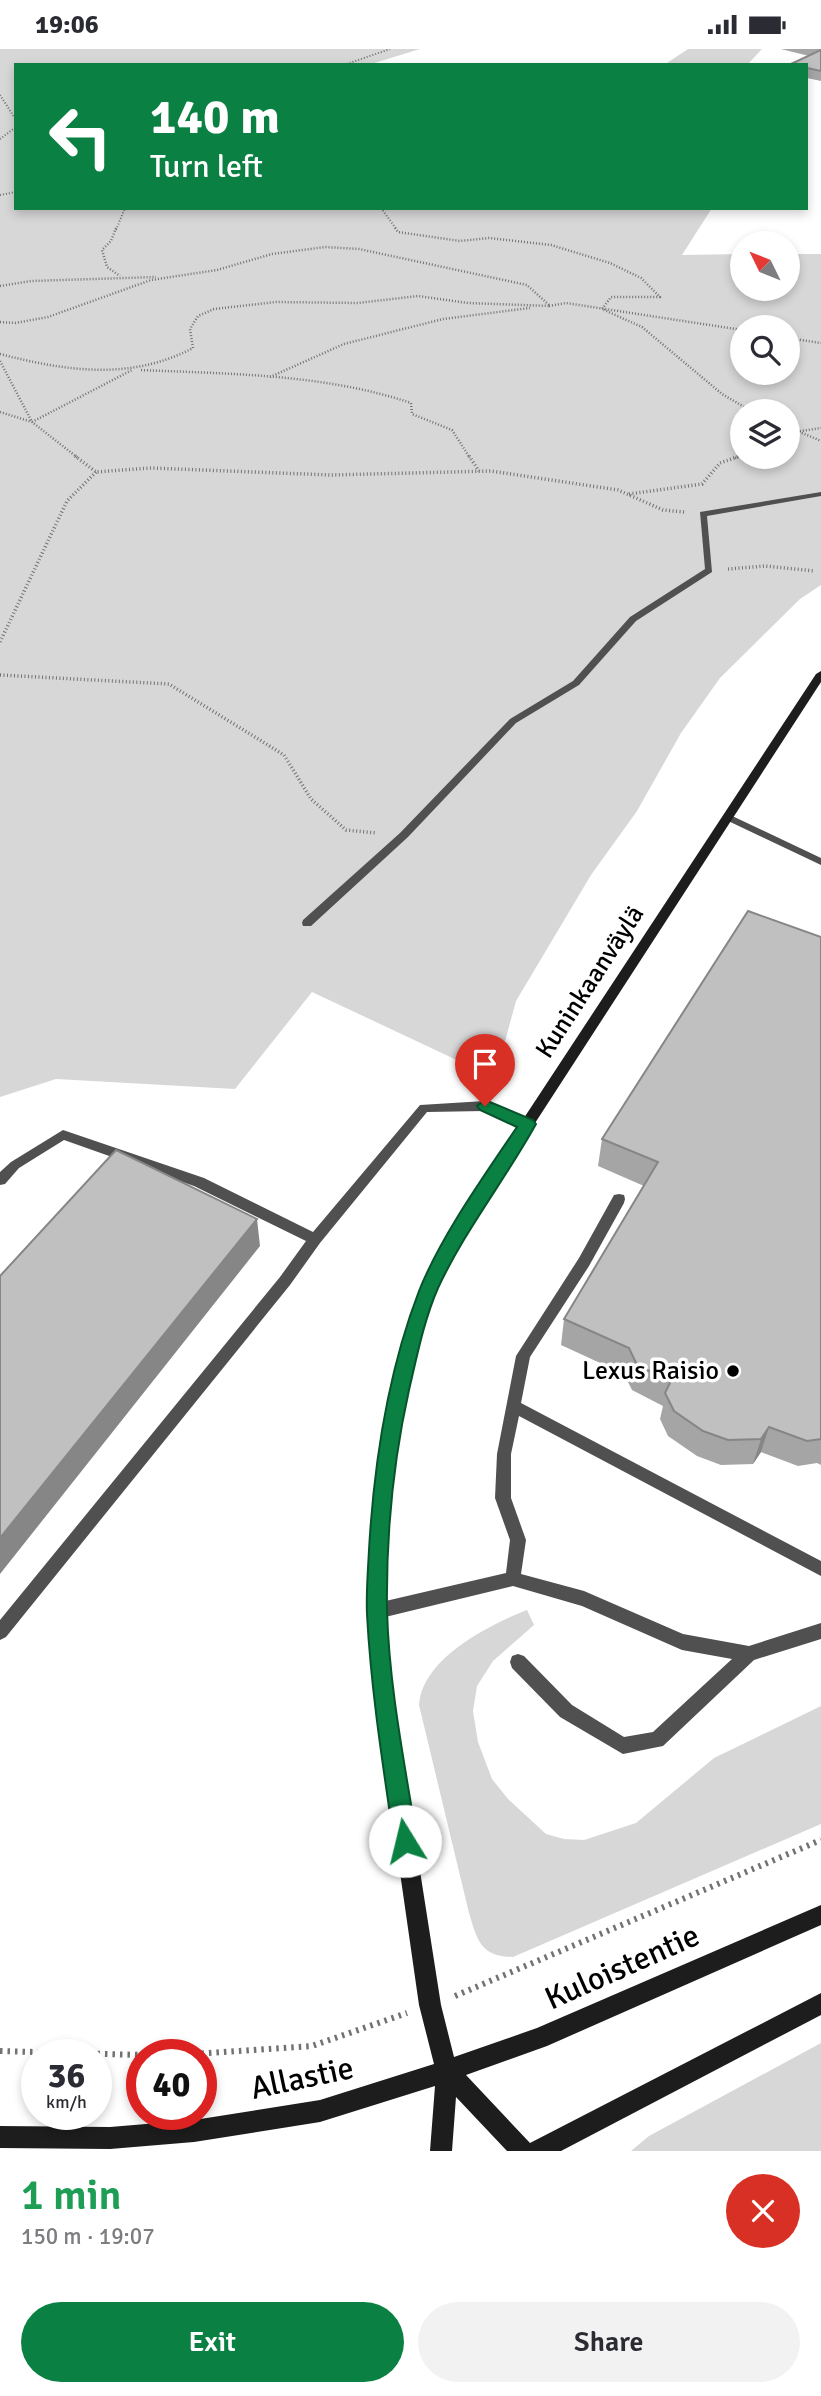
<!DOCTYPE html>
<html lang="en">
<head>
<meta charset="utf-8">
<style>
  body { margin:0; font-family:Signika,sans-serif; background:#f2f2f3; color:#2b2b33; height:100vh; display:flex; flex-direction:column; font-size:26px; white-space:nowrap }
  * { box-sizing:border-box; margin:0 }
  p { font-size:23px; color:#7c7c81 }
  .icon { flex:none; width:38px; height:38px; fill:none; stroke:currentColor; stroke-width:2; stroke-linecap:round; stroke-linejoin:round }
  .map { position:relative; height:2102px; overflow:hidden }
  .drawer { display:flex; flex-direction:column; background:#fff; flex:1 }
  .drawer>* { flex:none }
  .hud { position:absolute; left:14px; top:14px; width:794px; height:147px; border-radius:0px; box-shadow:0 4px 10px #0003; background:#0b8043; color:#fff; overflow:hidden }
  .needle { width:46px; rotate:313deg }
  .tools { position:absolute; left:730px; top:182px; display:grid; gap:14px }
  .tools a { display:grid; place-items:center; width:70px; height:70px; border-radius:50%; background:#fff; box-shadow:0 4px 10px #0003; font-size:35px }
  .speed { position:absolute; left:21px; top:1990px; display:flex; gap:14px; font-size:35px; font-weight:700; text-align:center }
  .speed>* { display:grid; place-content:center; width:91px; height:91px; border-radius:50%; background:#fff; box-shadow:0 4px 10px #0003; line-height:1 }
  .speed small { font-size:18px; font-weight:400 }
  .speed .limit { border:10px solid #d22; background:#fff; color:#111 }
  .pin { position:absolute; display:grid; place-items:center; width:60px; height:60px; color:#fff; margin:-72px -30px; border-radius:50% 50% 50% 0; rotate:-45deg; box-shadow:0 0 7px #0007 }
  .pin .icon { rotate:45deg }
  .me { position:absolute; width:77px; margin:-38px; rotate:351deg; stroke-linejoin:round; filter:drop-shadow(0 0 5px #0008) }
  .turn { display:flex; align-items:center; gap:24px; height:147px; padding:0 21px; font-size:32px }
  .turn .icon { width:91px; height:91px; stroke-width:2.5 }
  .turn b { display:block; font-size:49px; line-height:60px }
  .round { display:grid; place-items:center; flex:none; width:74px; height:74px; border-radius:37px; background:#f2f2f3 }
  .head { display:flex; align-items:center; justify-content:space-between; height:119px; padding:0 21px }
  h1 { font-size:42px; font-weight:600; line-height:52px; color:#1e9e55 }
  .button { display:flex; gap:14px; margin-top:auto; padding:14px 21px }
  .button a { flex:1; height:80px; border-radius:42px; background:#0b8043; color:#fff; font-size:28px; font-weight:600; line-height:80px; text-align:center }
  .button a+a { background:#f2f2f3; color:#2b2b33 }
  .status { display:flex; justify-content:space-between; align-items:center; height:49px; padding:0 35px; background:#fff; direction:ltr }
  .status svg { height:19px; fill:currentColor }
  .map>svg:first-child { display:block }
</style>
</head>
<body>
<div class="status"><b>19:06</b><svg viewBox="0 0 49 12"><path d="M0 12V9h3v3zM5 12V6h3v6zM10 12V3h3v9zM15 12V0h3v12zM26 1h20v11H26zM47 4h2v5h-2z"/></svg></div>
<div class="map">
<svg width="821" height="2102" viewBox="0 0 821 2102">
  <rect width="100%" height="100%" fill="#fff"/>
  <path fill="#d7d7d7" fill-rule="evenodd" d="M0,0H420L368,16H16V159H712L682,206L742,205V240H788V205H821V536L800,550L720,629L681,684L637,762L591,826L516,952L495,1029L312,943L235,1040L56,1030L0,1048ZM742,278H788V324H742ZM742,362H788V408H742Z
    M688,0H762L747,16H664Z
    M527,1561L534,1576L493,1612L477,1637L473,1662L478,1693L492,1730L508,1750L546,1785L564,1790L584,1791L636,1774L714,1709L821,1657V1775L513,1908C481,1908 477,1891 469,1864L419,1656C422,1609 489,1576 527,1561Z
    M821,1994V2102H631L649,2087Z"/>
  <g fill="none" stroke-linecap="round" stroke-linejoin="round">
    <path stroke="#727272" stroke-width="2" stroke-dasharray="1 2" stroke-linecap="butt" d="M344,16L390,0
      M0,46L16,71
      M0,90L16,78
      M0,146L16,143
      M381,159L397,181
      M116,181L125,159"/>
    <path stroke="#727272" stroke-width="2.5" stroke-dasharray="1 2" stroke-linecap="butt" d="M116,179L111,192L102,201L107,218L120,227
      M395,179L398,183L460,192L489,189L551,196L610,214L641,229L660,248H611L602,260L642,278L722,345L751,362
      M0,237L31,232L156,228
      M549,257L566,254L742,281
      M0,273L15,274L48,268L151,231L217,221L272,205L325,198L359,200L527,236L549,256
      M788,289L821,294
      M0,305C66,322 130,332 193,299L190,280L198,267L214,260L276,253L358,254L418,247L468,254L550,257
      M0,312L32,373L132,321
      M141,321C231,325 325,325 411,354L412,365L452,381L470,409
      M270,328L344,295L443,270L530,259
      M0,363L32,373L78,409
      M788,378L821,392
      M788,384L821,379
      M735,409L742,406"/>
    <path stroke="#727272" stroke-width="3.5" stroke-dasharray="1 2.5" stroke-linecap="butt" d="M75,407L96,423L151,419L331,426L491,422L618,441L663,461L684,463
      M469,407L479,422
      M629,445L702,435L720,414L740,407
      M728,520L765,517L815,522
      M0,593L67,452L96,423
      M0,626L169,635L284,706L311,750L346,781L376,784"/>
    <path stroke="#727272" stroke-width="6" stroke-dasharray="2.5 5" stroke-linecap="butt" d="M455,1947L821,1791
      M0,2002L142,2006
      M179,2006L312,1997L407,1964"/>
    <path fill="#505050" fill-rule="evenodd" d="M821,443V447L707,467L712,523L636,572L579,636L516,674L408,788L311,877H303L302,874L303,871L400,784L510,670L573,632L630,568L705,520L700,463Z
      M728,765L821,809V816L724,770V766Z
      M485,1052L531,1072L533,1075L531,1078L527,1080L484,1062L427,1063L320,1194L290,1236L6,1588L0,1591V1571L280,1228L306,1192L194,1137L64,1091L19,1119L5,1135L0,1136V1123L11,1113L63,1081L204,1129L313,1183L420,1056Z
      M619,1145L624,1146L625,1150L624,1154L589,1217L530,1308L521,1354L821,1512V1527L519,1367L511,1405V1449L526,1491L521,1525L584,1542L683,1585L749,1597L821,1574V1590L754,1611L663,1697L623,1705L560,1668L512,1619L510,1613L512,1607L518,1605L524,1607L572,1656L624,1688L653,1683L732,1610L682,1601L582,1557L513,1537L377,1570L371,1567L369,1562L371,1557L377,1554L506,1524L510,1491L495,1449L497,1405L516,1307L579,1209L614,1146Z"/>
    <path fill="#1d1d1d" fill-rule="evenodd" d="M821,622V633L478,1162L437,1241L421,1285L396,1392L388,1499L386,1562L394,1656L441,1956L454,2008L537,1979L821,1856V1876L547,1997L466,2026L530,2094L821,1944V1966L561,2102H507L456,2048L452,2102H430L435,2037L320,2073L194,2093L110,2100L0,2099V2077L110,2078L194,2071L320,2051L434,2015L419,1956L376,1656L368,1562L370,1499L380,1392L405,1285L421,1240L468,1154L816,625Z"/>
  </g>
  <path fill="#a5a5a5" d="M781,0H821V32L807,29V16L809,7Z
    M821,888V1416L817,1414L798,1417L761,1403L753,1415L721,1416L697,1407L668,1387L660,1370L663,1357L632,1341L624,1325L561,1296L564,1270L644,1137L598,1117L602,1090Z"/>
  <path fill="#868686" d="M257,1170L260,1197L0,1525V1489Z
    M769,1378L761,1403L753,1415L761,1390Z"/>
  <path fill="#c0c0c0" stroke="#868686" stroke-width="2" d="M821,1V22L807,19V16L791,15Z
    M748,862L821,888V1390L807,1392L769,1378L761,1390L728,1391L703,1382L674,1362L665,1344L671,1332L637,1316L629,1299L564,1270L658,1113L602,1090Z
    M116,1101L257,1170L0,1489V1227Z"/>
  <path fill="#0b8043" stroke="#07532c" stroke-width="2" d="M485,1051L533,1071L536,1075C505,1131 465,1181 438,1239C424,1271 417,1307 409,1341C393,1413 386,1487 387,1561C389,1638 405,1716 417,1792L414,1800L405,1803L397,1800L394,1792C383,1717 371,1641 367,1565C366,1544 368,1522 369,1501C374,1413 387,1325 419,1242C441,1187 484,1127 517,1078L480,1061L477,1057Z"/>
  <circle fill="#000" stroke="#fff" stroke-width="2.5" cx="733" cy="1322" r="7"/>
  <g text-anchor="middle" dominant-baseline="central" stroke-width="7" stroke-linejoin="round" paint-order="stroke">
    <g font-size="26" fill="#000" stroke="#fff">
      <text transform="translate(590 933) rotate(-57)">Kuninkaanväylä</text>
    </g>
    <g font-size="26" fill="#000" stroke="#fff" text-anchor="end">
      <text x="719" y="1322">Lexus Raisio</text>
    </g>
    <g font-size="32" fill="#000" stroke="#fff">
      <text transform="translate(622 1918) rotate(-24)">Kuloistentie</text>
      <text transform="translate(302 2029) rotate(-12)">Allastie</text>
    </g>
  </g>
</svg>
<div class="tools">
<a><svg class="needle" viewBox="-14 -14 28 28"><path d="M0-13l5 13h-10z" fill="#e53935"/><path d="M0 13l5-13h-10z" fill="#7c7c81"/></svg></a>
<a><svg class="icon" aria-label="search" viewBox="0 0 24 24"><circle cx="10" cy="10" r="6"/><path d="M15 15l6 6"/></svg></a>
<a><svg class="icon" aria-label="layers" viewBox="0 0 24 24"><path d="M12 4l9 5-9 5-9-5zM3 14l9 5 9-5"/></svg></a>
</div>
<div class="speed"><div>36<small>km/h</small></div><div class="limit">40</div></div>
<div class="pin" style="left:485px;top:1057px;background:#d93025"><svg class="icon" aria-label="arrive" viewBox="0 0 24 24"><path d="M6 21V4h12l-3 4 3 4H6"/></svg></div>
<svg class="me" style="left:405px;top:1792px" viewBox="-20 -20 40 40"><circle r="19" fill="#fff"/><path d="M0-13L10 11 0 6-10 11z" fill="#0b8043"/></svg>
<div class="hud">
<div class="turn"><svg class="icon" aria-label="left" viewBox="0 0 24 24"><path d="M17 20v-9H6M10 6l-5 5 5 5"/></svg><div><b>140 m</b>Turn left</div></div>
</div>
</div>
<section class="drawer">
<div class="head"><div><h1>1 min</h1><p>150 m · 19:07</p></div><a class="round" style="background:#d93025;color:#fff"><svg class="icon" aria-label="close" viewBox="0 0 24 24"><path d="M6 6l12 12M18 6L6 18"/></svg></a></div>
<div class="button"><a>Exit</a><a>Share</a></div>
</section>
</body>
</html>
